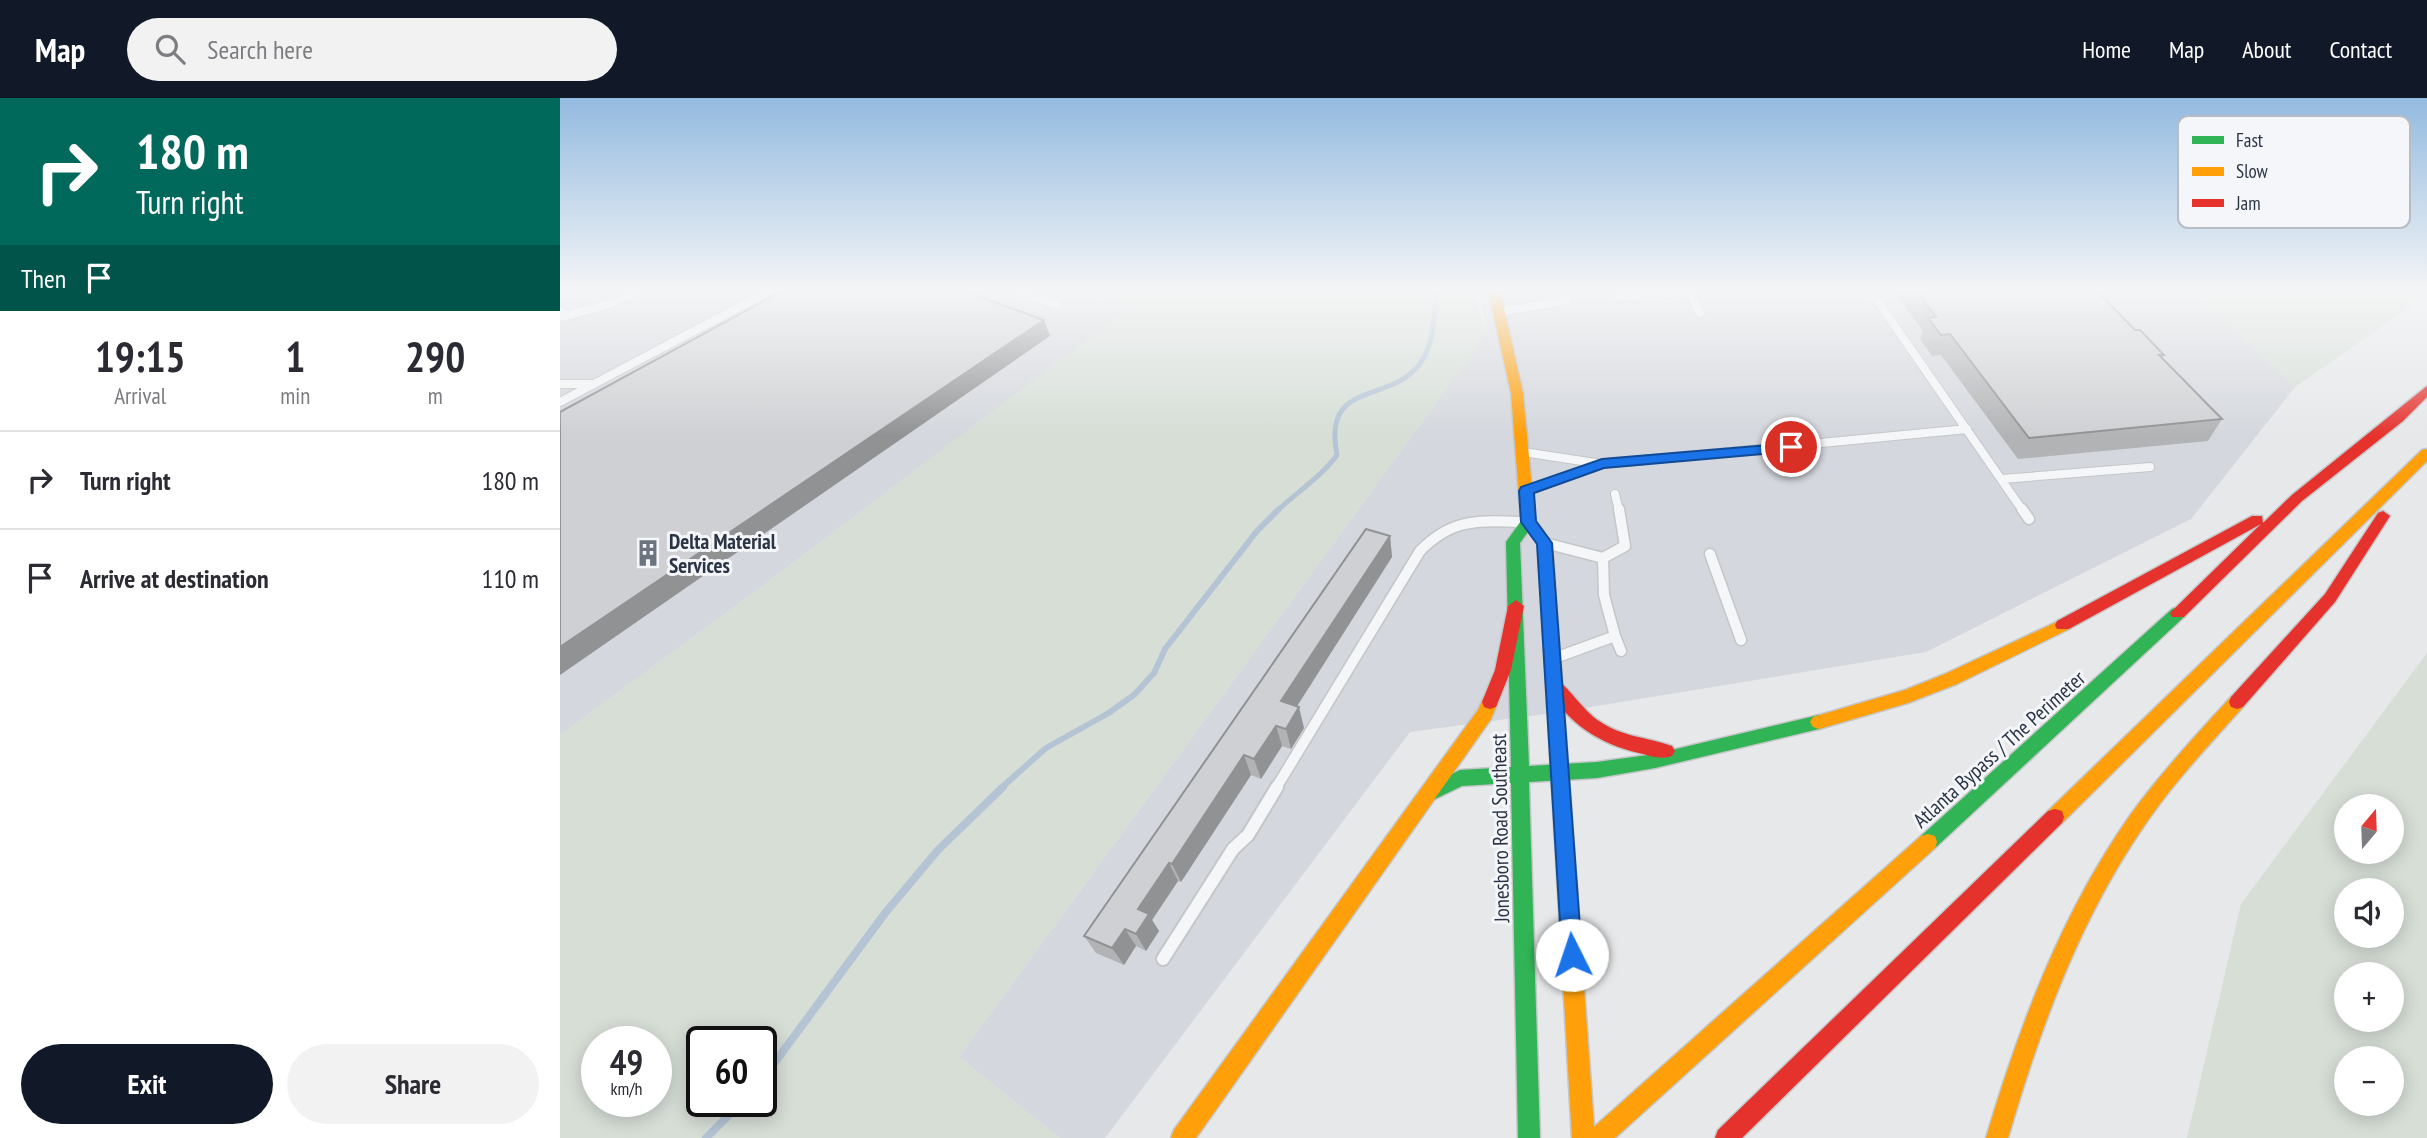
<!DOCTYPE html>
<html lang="en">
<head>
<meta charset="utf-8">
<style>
  body { margin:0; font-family:"PT Sans Narrow",sans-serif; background:#f2f2f3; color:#2b2b33; height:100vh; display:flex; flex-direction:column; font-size:26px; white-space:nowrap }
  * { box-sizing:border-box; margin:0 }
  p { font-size:23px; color:#7c7c81 }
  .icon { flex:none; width:38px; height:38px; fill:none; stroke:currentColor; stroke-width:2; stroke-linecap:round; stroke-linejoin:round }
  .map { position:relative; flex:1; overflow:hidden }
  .drawer { display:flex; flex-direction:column; background:#fff; width:560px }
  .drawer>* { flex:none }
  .top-card { background:#00695c; color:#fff; overflow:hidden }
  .needle { width:46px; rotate:19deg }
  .tools { position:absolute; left:1774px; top:696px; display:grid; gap:14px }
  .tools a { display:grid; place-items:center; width:70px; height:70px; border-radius:50%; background:#fff; box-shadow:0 4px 18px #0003; font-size:35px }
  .speed { position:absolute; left:21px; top:928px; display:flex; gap:14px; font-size:35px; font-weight:700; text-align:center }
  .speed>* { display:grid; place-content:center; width:91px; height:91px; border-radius:50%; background:#fff; box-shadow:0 4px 18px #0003; line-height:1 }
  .speed small { font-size:18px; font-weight:400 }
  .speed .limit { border:4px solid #111; border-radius:10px; background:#fff; color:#111 }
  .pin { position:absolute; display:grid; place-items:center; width:60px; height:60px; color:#fff; margin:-30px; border:4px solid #fff; border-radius:50%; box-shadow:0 2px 7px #0007 }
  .me { position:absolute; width:77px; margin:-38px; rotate:356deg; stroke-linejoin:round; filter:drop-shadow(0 0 5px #0008) }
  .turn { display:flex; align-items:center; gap:24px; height:147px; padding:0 21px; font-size:32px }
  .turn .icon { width:91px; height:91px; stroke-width:2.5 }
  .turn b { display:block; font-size:49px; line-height:60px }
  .then { display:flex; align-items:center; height:66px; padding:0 21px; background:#0003; gap:14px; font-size:26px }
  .eta { display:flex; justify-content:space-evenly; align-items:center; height:119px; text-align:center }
  .eta b { font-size:42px; font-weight:700; line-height:49px }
  .cta { display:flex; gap:14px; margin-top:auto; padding:14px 21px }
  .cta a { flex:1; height:80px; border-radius:42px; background:#111827; color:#fff; font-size:28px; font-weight:700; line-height:80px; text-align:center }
  .cta a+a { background:#f2f2f3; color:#2b2b33 }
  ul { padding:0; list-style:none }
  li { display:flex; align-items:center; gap:21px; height:98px; padding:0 21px; border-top:2px solid #e1e1e2 }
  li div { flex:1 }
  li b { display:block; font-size:26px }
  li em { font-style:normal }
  header { display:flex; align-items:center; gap:42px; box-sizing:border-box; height:98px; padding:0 35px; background:#111827; color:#fff }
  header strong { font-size:33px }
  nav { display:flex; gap:38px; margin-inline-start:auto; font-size:24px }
  .search { width:490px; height:63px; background:#f2f2f3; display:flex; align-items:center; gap:18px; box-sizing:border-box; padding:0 24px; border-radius:38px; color:#7c7c81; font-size:26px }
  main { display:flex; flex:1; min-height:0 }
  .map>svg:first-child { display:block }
</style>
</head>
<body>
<header>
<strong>Map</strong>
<div class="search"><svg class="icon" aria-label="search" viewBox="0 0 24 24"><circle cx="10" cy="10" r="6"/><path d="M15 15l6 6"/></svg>Search here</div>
<nav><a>Home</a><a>Map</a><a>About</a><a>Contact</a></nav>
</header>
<main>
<section class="drawer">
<div class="top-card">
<div class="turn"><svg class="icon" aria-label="right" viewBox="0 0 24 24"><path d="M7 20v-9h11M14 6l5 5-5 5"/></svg><div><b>180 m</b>Turn right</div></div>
<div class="then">Then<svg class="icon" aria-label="arrive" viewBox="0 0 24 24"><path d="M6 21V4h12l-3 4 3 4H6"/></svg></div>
</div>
<div class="eta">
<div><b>19:15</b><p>Arrival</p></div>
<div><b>1</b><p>min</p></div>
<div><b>290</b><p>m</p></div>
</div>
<ul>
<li><svg class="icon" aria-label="right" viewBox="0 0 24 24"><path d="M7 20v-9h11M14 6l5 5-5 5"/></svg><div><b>Turn right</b></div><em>180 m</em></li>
<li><svg class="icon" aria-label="arrive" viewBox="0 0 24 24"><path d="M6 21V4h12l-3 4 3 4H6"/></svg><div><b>Arrive at destination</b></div><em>110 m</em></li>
</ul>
<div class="cta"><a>Exit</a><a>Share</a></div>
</section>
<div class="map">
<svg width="1867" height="1040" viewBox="0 0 1867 1040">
  <rect width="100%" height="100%" fill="#e6e8ea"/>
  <path fill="#d4d7dd" d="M0,192H597L572,208L197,492L0,637Z
    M919,192H1630L1735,289L1631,421L1366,554L993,615L850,634L545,1040H500L399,959L927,235Z"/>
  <path fill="#d6ded6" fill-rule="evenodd" d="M521,192H912L927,235L399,959L500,1040H0V637L197,492L571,208ZM37,943H96V1003H37ZM142,943H201V1003H142Z
    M1630,192H1867V197L1735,289Z
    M1867,555V1040H1627L1681,806ZM1787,709H1832V754H1787ZM1787,793H1832V838H1787ZM1787,877H1832V922H1787ZM1787,961H1832V1006H1787Z"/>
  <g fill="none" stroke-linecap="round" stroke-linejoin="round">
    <path stroke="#b4c4d5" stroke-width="5" d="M717,413C737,394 761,379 777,357C761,278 835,309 863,261C875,241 874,214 877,192"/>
    <path stroke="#b4c4d5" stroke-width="6" d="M441,690L486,650L547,616L574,597L594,575L605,551L697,433L719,411"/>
    <path stroke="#b4c4d5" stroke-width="8" d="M201,983L326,814L378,752L443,689
      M146,1040L183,1003"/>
    <defs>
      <path id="lane-far2" d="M453,192L497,207
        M1129,192L1140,215
        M1310,192L1463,413
        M1059,199L1130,194
        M940,214L1002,203L1007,201L1006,192
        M0,219L43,208L83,192
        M0,286H31
        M0,304L211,192
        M963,354L1042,366L967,393
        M1042,366L1407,331
        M1442,381L1590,369
        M1055,396L1059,413"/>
      <path id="lane-far1" d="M1462,411L1469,421
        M985,445L1043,460L1065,448L1059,411
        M1150,456L1181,542
        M1043,460L1044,497L1055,538
        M995,560L1055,538L1061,553
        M716,690L860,453C893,419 920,423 964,424"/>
      <path id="lane" d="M603,861L673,751L688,737L717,689"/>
      <path id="street" d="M0,209L14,215V221L0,219Z"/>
      <path id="fast" d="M968,419L975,424L960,445L969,668L1037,664L1095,656L1259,617L1265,619L1268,624L1265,629L1259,631L1095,670L1037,680L969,684L980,1040H958L951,685L902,688L869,704L863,702L860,696L863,690L900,672L951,669L946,444L963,420Z
        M1618,509L1624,511L1626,515L1624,519L1375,750L1368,752L1361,750L1359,744L1361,738L1612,511Z"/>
      <path id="slow" d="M928,192H940L963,295L975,423L992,445L1034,1029L1361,738L1368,736L1375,738L1377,744L1375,750L1055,1040H1012L978,446L961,424L951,295Z
        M1867,351V363L1502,725L1495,727L1488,725L1486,719L1488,713L1862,352Z
        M1503,521L1509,523L1511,527L1509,531L1397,586L1348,605L1259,631L1253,629L1250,624L1253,619L1345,592L1385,576Z
        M930,597L936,599L938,604L931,621L636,1040H611L614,1032L918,612L924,599Z
        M1677,597L1683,599L1685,604L1683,609C1649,647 1613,685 1584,728C1519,823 1480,930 1448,1040H1426C1460,926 1502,814 1571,716C1601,675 1636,637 1671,599Z"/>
      <path id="jam" d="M1867,288V299L1843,323L1742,403L1624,519H1612L1610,515L1701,426L1509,531H1497L1495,527L1497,523L1692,418H1702L1703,425L1732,397Z
        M1823,413L1830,418L1775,504L1683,609L1677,611L1671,609L1669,604L1671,599L1765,496L1818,415Z
        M956,502L964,508L951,572L936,609L930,611L924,609L922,604L935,572L948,508Z
        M995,581C1006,585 1024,614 1039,623C1062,639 1087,639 1112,648L1115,653L1112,658C1102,662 1090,658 1079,655C1040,646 1006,625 987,588L989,583Z
        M1495,711L1502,713L1504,719L1502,725L1182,1040H1155L1158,1032L1488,713Z"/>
    </defs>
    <use href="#lane-far2" stroke="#c4c6c8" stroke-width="10"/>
    <use href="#lane-far1" stroke="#c4c6c8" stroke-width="13"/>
    <use href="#lane" stroke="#c4c6c8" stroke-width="16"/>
    <use href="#street" stroke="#c4c6c8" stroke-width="4"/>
    <use href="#fast" stroke="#c4c6c8" stroke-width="3"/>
    <use href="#slow" stroke="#c4c6c8" stroke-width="3"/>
    <use href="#jam" stroke="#c4c6c8" stroke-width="3"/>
    <use href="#lane-far2" stroke="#f5f6f7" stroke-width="8"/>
    <use href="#lane-far1" stroke="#f5f6f7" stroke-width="10"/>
    <use href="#lane" stroke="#f5f6f7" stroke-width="12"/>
    <use href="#street" fill="#f5f6f7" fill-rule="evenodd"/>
    <use href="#fast" fill="#30b455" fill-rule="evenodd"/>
    <use href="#slow" fill="#ff9f0a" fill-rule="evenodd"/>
    <use href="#jam" fill="#e5322d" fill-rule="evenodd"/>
  </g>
  <path fill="#b1b3b5" d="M1333,192H1536L1575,232L1604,257L1602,261L1662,321L1648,343L1458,361L1381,257L1372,258L1360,241L1363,233Z
    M830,438L832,459L736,608L744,630L731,651L722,648L701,681L691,677L621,784L618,783L592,822L599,833L586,853L576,848L564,867L536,855L524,838Z"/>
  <path fill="#909294" d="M484,222L490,238L0,577V549Z
    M830,438L832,459L727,624L721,603Z
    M739,609L744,630L731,651L726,631Z
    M716,628L722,648L701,681L694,661Z
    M684,657L691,677L621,784L612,766Z
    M609,765L618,783L592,822L599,833L586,853L576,836L578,811Z
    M565,831L576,848L564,867L552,850Z"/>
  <path fill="#ced0d3" stroke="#909294" stroke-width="2" d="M224,192H401L484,222L0,549V314Z
    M1356,192H1536L1575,232H1580L1604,257H1599L1662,321L1469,340L1390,236L1381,237L1368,220L1376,219Z
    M806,431L830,438L721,603L739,609L726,631L716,628L694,661L684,657L612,766L609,765L578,811L589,816L576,836L565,831L552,850L524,838Z"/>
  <linearGradient id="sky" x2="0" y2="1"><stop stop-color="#93bae0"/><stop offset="0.57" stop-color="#f4f5f6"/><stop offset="1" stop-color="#f4f5f6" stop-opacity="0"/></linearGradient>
  <rect width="1867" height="338" fill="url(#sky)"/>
  <path fill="#1a73e8" stroke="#114b97" stroke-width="2" d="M1231,345L1236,346V353L1044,370L974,395L976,423L992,445L1022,857L1019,864L1012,867L1005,864L1002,857L977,446L961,424L959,393L961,389L1042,361Z"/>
  <defs>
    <symbol id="building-bare" viewBox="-9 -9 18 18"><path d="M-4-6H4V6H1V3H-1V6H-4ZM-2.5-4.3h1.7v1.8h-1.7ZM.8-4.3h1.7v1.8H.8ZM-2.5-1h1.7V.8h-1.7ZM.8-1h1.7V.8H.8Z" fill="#6c737f" stroke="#f4f6f9" stroke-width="2.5" paint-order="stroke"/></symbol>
  </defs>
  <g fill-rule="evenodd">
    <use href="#building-bare" x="69" y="436" width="38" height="38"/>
  </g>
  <g text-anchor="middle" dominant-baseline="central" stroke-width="6" stroke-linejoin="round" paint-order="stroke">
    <g font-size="21" font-weight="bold" fill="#2b3445" stroke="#f4f6f9" text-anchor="start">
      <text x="109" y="443">Delta Material<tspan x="109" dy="24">Services</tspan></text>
    </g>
    <g font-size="21" fill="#2b3445" stroke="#f4f6f9">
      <text transform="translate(1439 651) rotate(-42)">Atlanta Bypass / The Perimeter</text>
      <text transform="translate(940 730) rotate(-91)">Jonesboro Road Southeast</text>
    </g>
  </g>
  <rect x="1618" y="18" width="232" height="112" rx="10" fill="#f4f6f9" stroke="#b8bcc3" stroke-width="2"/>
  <rect x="1632" y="38" width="32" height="8" fill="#30b455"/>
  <rect x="1632" y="69" width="32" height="9" fill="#ff9f0a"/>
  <rect x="1632" y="101" width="32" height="8" fill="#e5322d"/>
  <g font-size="19" fill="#2b3445">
    <text x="1676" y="49">Fast</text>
    <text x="1676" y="80">Slow</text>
    <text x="1676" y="112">Jam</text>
  </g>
</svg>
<div class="tools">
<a><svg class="needle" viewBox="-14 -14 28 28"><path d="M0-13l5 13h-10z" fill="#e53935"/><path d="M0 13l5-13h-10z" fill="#7c7c81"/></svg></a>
<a><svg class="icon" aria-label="sound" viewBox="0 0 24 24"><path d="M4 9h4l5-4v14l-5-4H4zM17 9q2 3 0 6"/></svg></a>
<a>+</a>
<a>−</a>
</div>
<div class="speed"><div>49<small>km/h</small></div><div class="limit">60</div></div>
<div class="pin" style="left:1231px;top:349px;background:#d93025"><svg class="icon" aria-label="arrive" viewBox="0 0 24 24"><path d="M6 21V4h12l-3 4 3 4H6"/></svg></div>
<svg class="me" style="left:1012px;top:857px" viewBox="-20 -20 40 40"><circle r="19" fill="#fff"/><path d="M0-13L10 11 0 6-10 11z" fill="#1a73e8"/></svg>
</div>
</main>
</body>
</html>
